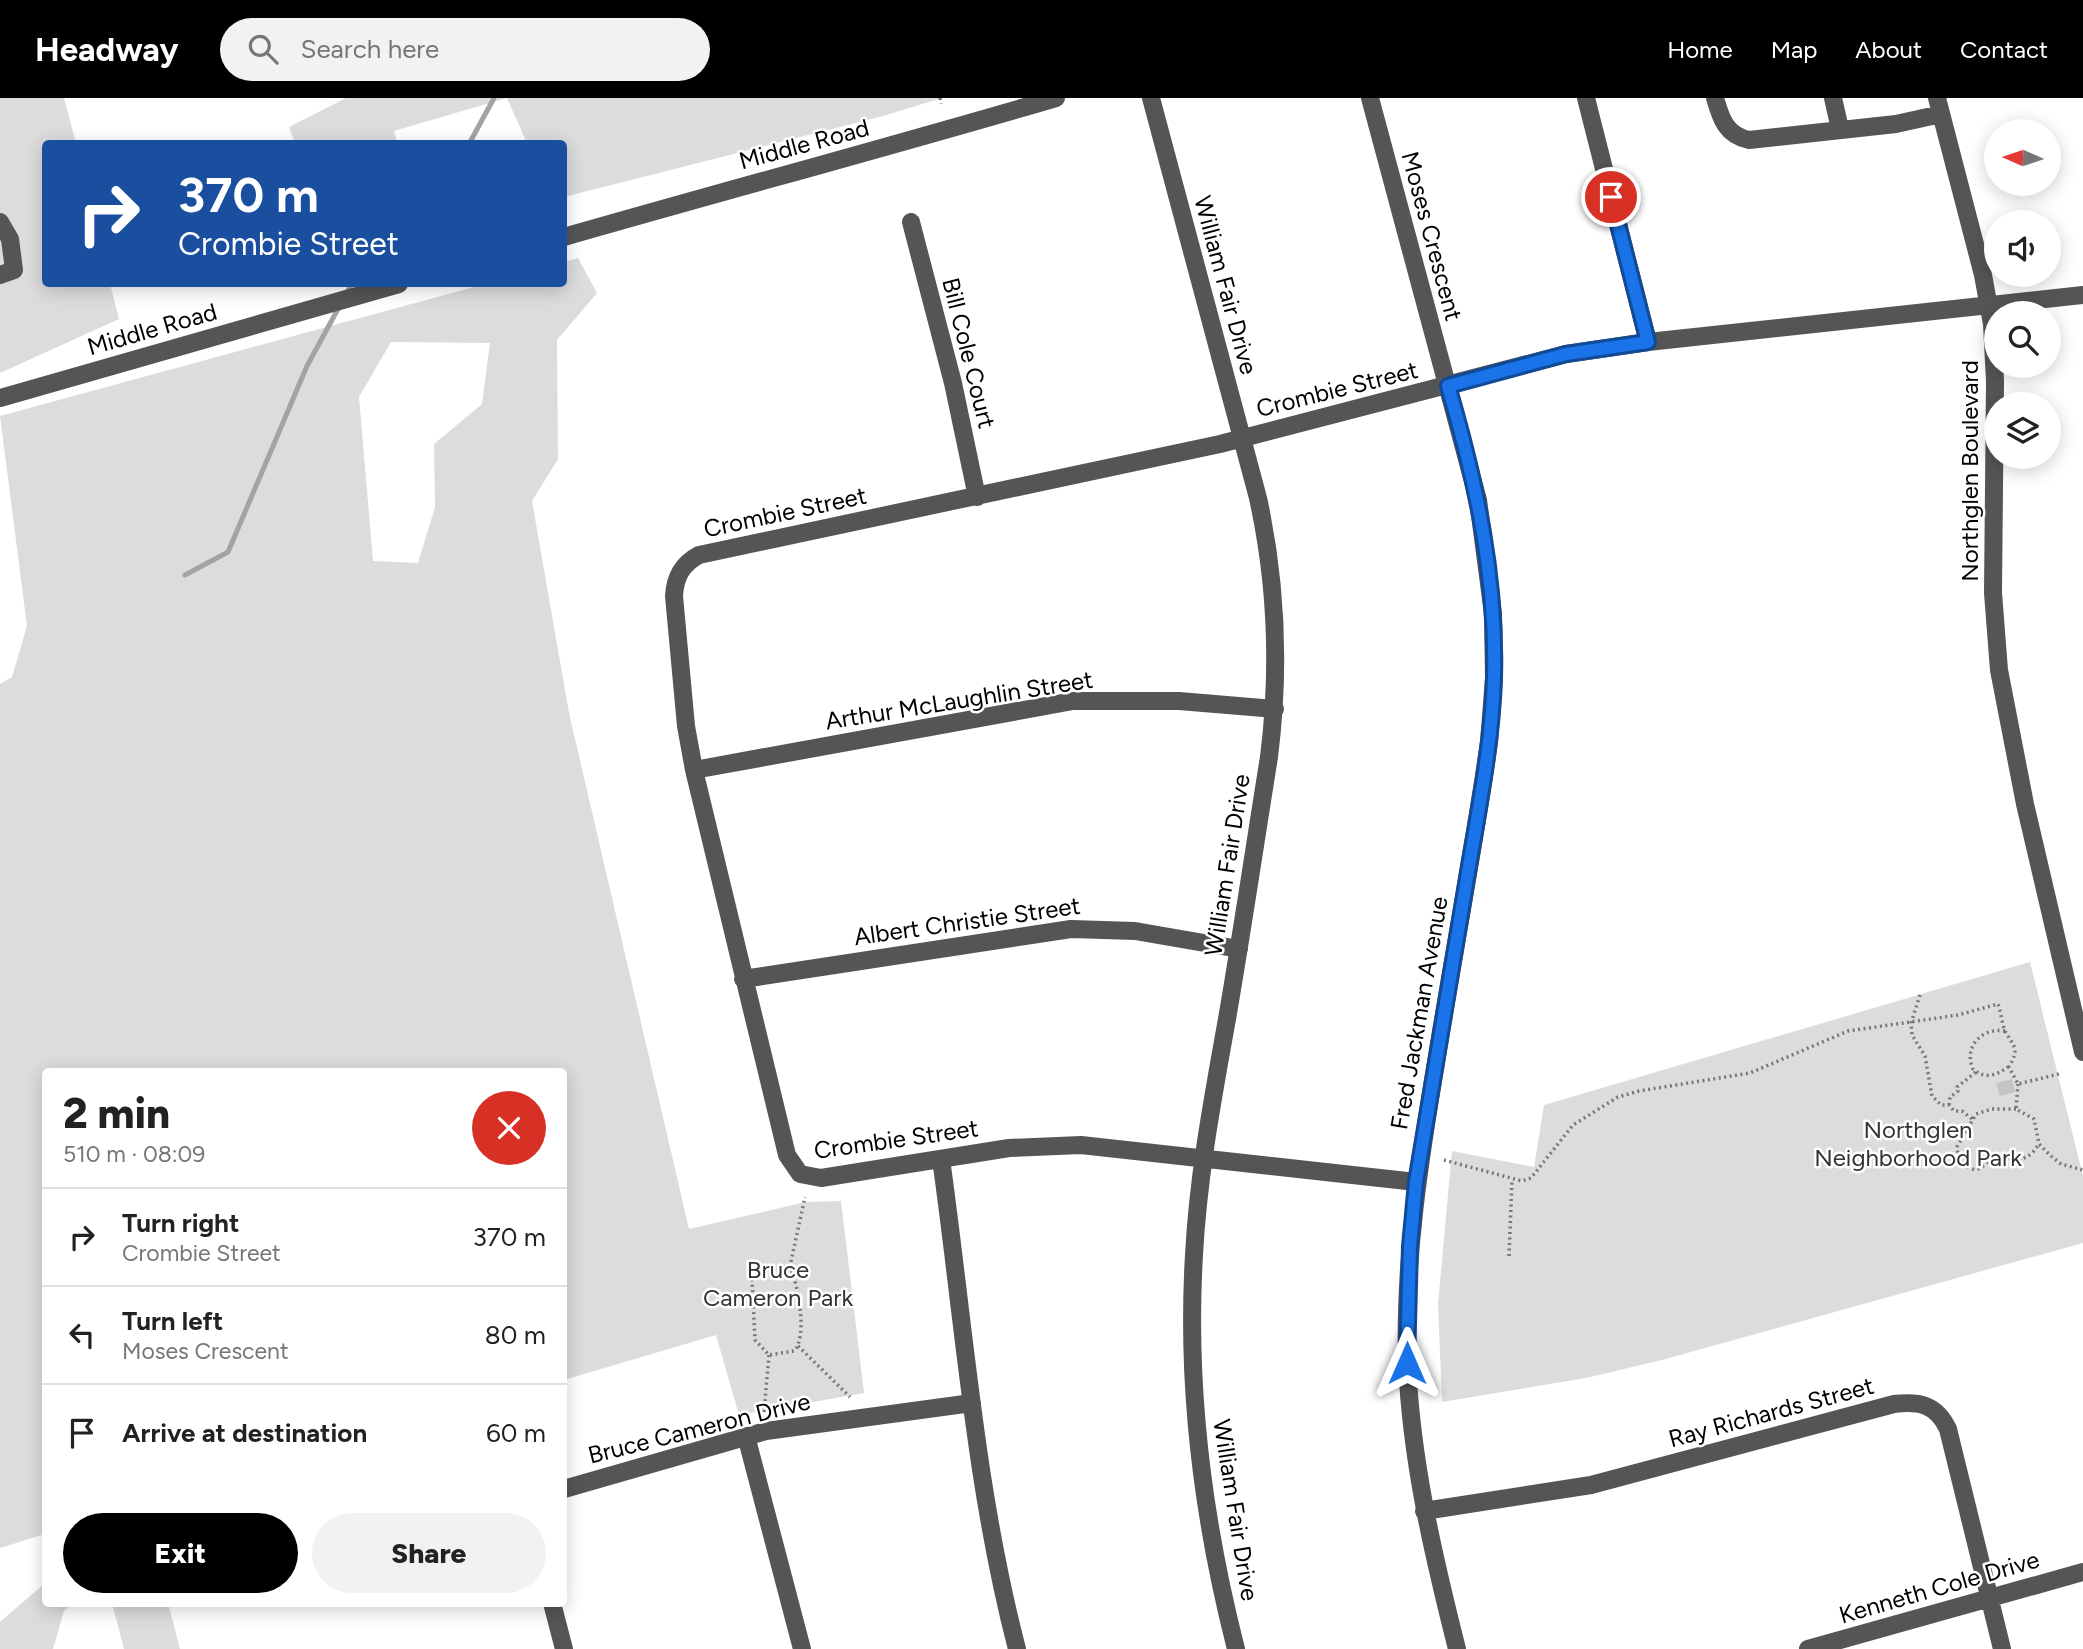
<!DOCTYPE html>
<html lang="en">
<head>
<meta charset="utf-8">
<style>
  body { margin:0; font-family:Figtree,sans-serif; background:#f2f2f2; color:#222; height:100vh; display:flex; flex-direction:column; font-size:26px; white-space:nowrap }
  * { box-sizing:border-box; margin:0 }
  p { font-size:23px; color:#767676 }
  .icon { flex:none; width:38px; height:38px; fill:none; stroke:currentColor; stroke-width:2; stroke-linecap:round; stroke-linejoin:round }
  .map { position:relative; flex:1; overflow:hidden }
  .drawer { position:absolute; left:42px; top:970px; width:525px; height:539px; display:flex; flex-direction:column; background:#fff; border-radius:7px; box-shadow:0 4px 18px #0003 }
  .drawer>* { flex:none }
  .banner { position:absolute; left:42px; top:42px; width:525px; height:147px; border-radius:7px; box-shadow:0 4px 18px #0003; background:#1a4fa0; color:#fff; overflow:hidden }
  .needle { width:46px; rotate:273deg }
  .controls { position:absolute; left:1984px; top:21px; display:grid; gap:14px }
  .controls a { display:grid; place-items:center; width:77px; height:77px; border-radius:50%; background:#fff; box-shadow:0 4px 18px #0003; font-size:35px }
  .pin { position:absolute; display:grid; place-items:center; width:60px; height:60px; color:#fff; margin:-30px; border:4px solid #fff; border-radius:50%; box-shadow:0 2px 7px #0007 }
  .me { position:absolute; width:77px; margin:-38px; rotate:0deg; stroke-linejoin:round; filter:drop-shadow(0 0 5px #0008) }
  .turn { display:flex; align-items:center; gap:24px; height:147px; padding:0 21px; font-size:32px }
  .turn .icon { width:91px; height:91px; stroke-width:2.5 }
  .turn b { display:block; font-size:49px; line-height:60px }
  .round { display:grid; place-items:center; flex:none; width:74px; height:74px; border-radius:37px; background:#f2f2f2 }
  .overview { display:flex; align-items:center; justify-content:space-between; height:119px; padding:0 21px }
  h1 { font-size:42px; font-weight:800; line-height:52px }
  .button { display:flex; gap:14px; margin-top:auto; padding:14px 21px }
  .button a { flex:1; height:80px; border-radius:42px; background:#000; color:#fff; font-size:28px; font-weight:800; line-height:80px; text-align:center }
  .button a+a { background:#f2f2f2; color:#222 }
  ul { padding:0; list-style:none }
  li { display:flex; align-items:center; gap:21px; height:98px; padding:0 21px; border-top:2px solid #e0e0e0 }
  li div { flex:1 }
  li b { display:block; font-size:26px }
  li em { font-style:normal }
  header { display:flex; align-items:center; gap:42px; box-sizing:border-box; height:98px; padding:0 35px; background:#000; color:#fff }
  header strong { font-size:33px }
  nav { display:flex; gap:38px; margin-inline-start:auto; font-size:24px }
  .search { width:490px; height:63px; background:#f2f2f2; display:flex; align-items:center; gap:18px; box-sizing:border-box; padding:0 24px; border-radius:38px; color:#767676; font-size:26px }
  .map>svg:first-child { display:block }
</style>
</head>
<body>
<header>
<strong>Headway</strong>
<div class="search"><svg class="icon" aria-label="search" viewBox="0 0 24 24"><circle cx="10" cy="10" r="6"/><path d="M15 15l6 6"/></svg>Search here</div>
<nav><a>Home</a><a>Map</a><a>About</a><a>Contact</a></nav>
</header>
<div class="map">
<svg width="2083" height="1551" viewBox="0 0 2083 1551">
  <rect width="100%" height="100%" fill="#fff"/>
  <path fill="#dcdcdc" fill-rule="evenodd" d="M0,0H64L76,45L46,46V186H110L119,221L0,275Z
    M346,0H942L883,18L564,99V46L527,45L507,0L394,33L397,45H295L289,29Z
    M578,160L597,195L557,242L558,361L532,403L569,615L689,1131L806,1104L841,1103L864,1295L739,1317L716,1237L564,1282V973H46L45,1436L0,1450V586L12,579L27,528L0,318L485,186H564V164ZM391,244L490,245L482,306L434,346L435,409L418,465L373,463L359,299Z
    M2030,864L2083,1078V1145L1662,1262L1586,1280L1442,1304L1438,1206L1452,1053L1534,1069L1544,1007Z
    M45,1485L46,1505H73L64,1513L53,1551H0V1524Z
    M112,1505H168L180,1551H124Z"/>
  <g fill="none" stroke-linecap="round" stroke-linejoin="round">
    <path stroke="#a3a3a3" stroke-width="5" d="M469,46L494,0
      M345,197L352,186
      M185,477L228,454L307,268L339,209"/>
  </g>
  <path fill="#c4c4c4" d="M2012,981L2015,994L2000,998L1996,985Z"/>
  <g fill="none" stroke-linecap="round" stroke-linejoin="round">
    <path stroke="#777" stroke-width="3.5" stroke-dasharray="2 3.5" stroke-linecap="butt" d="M940,0L941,6
      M1920,897L1911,925L1912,937L1925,958L1932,998L1941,1007H1949L1954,1013H1962L1972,1021
      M2005,933C1982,929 1963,949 1973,971C1984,981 1996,978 2008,969
      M2018,986L2016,1011L2034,1021L2039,1046L2051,1058L2061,1066L2083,1072
      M1949,1007L1950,999L1958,993L1957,989L1976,974
      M2016,1011H1992L1976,1016L1957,1049L1959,1066L1975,1072C1983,1070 1987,1063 1994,1061C2015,1055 2023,1071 2039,1046
      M1444,1062L1522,1083L1531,1080L1573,1027L1618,999L1639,993L1750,975L1848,933L1958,917L1998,906C2001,913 2002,927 2005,933C2014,949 2020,950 2009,969L2018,986L2059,976
      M1509,1158L1512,1083
      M790,1168C798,1186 808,1239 794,1253L769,1257L755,1242L752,1183L754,1176L761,1171L790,1168L805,1099
      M798,1248L850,1299
      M764,1314L769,1257"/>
    <path stroke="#555" stroke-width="18" d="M1151,0L1258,400C1277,487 1280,571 1269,659C1255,746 1242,834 1227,921C1213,999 1198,1078 1194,1157C1186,1291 1203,1422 1236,1551
      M1370,0L1478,402L1493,516L1494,580L1489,644C1474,749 1454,853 1437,958C1420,1060 1404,1160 1407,1264C1411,1362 1433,1456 1457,1551
      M1586,0L1648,244
      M1715,0C1721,21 1726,37 1749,42L1896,26L1941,16
      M1833,0L1840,31
      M1937,0L1983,177L1992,226L1995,283L1993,495L1999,572L2025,706L2083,954
      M0,124L10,141L14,172L0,177
      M911,124L953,285L977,399
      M564,139C728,92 892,48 1056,0
      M0,300L399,186
      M694,672L1073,603H1179L1275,611
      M743,881L1071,831L1135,833L1239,851
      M941,1061C964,1225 975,1390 1017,1551
      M1416,1084L1081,1047L1009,1050L821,1080L800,1076L787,1057L694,672L686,628L674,498C675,479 682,466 699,457L1220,346L1566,256L1648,244L2083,197
      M746,1338L802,1551
      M564,1391L766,1333L972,1305
      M1424,1413L1591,1387L1894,1306C1919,1303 1936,1306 1948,1331L2002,1551
      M552,1505L564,1551
      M1808,1551L2083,1474"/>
  </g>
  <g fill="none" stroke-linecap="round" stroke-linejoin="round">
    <defs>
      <path id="route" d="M1407,1265L1410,1148L1416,1084C1433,982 1450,881 1467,780C1478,714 1492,647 1494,580C1497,480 1476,383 1448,288L1566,256L1648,244L1611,99"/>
    </defs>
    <use href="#route" stroke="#114b97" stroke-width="18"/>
    <use href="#route" stroke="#1a73e8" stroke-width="12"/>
  </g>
  <g text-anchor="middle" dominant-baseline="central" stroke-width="5" stroke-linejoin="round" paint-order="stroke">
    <g font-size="24" fill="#000" stroke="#fff">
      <text transform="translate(804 46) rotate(-15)">Middle Road</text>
      <text transform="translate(1432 138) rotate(75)">Moses Crescent</text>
      <text transform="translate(1226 187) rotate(75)">William Fair Drive</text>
      <text transform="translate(152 231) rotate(-16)">Middle Road</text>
      <text transform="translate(969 255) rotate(76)">Bill Cole Court</text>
      <text transform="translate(1337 291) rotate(-14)">Crombie Street</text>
      <text transform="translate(1969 373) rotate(-90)">Northglen Boulevard</text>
      <text transform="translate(785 414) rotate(-12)">Crombie Street</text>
      <text transform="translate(959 602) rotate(-9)">Arthur McLaughlin Street</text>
      <text transform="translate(1227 767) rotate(-81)">William Fair Drive</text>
      <text transform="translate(967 823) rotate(-8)">Albert Christie Street</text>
      <text transform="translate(1419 915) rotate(-80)">Fred Jackman Avenue</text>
      <text transform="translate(896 1041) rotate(-8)">Crombie Street</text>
      <text transform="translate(1771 1314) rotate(-15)">Ray Richards Street</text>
      <text transform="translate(699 1330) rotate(-14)">Bruce Cameron Drive</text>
      <text transform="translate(1236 1412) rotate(81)">William Fair Drive</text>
      <text transform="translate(1939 1489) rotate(-16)">Kenneth Cole Drive</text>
    </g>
    <g font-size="24" fill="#333" stroke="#fff">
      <text x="1918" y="1031">Northglen<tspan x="1918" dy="28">Neighborhood Park</tspan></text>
      <text x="778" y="1171">Bruce<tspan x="778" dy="28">Cameron Park</tspan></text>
    </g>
  </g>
</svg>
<div class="controls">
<a><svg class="needle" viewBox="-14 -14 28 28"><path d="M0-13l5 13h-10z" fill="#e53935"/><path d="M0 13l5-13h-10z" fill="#767676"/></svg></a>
<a><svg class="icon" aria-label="sound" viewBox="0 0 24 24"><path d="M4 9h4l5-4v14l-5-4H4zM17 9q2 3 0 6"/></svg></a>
<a><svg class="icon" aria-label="search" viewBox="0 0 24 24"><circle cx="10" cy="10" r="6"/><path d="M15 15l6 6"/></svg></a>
<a><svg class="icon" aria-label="layers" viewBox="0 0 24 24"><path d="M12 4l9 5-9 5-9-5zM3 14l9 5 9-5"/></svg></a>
</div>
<div class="pin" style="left:1611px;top:99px;background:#d93025"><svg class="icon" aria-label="arrive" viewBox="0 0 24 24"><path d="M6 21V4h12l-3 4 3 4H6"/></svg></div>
<svg class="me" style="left:1407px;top:1265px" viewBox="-20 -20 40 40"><path d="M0-17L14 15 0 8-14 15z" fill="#1a73e8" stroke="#fff" stroke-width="4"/></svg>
<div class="banner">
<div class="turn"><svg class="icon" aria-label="right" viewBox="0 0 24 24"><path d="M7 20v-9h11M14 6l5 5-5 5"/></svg><div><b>370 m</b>Crombie Street</div></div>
</div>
<section class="drawer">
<div class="overview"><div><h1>2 min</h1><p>510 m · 08:09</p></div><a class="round" style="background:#d93025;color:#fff"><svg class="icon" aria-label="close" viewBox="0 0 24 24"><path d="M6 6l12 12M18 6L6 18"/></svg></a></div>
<ul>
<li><svg class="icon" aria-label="right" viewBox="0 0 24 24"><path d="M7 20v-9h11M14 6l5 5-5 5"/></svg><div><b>Turn right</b><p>Crombie Street</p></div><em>370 m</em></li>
<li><svg class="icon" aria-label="left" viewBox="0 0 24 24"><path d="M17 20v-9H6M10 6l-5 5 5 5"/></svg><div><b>Turn left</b><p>Moses Crescent</p></div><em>80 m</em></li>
<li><svg class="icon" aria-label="arrive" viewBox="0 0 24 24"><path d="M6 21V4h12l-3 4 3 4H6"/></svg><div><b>Arrive at destination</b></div><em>60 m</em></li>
</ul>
<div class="button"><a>Exit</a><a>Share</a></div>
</section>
</div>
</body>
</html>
